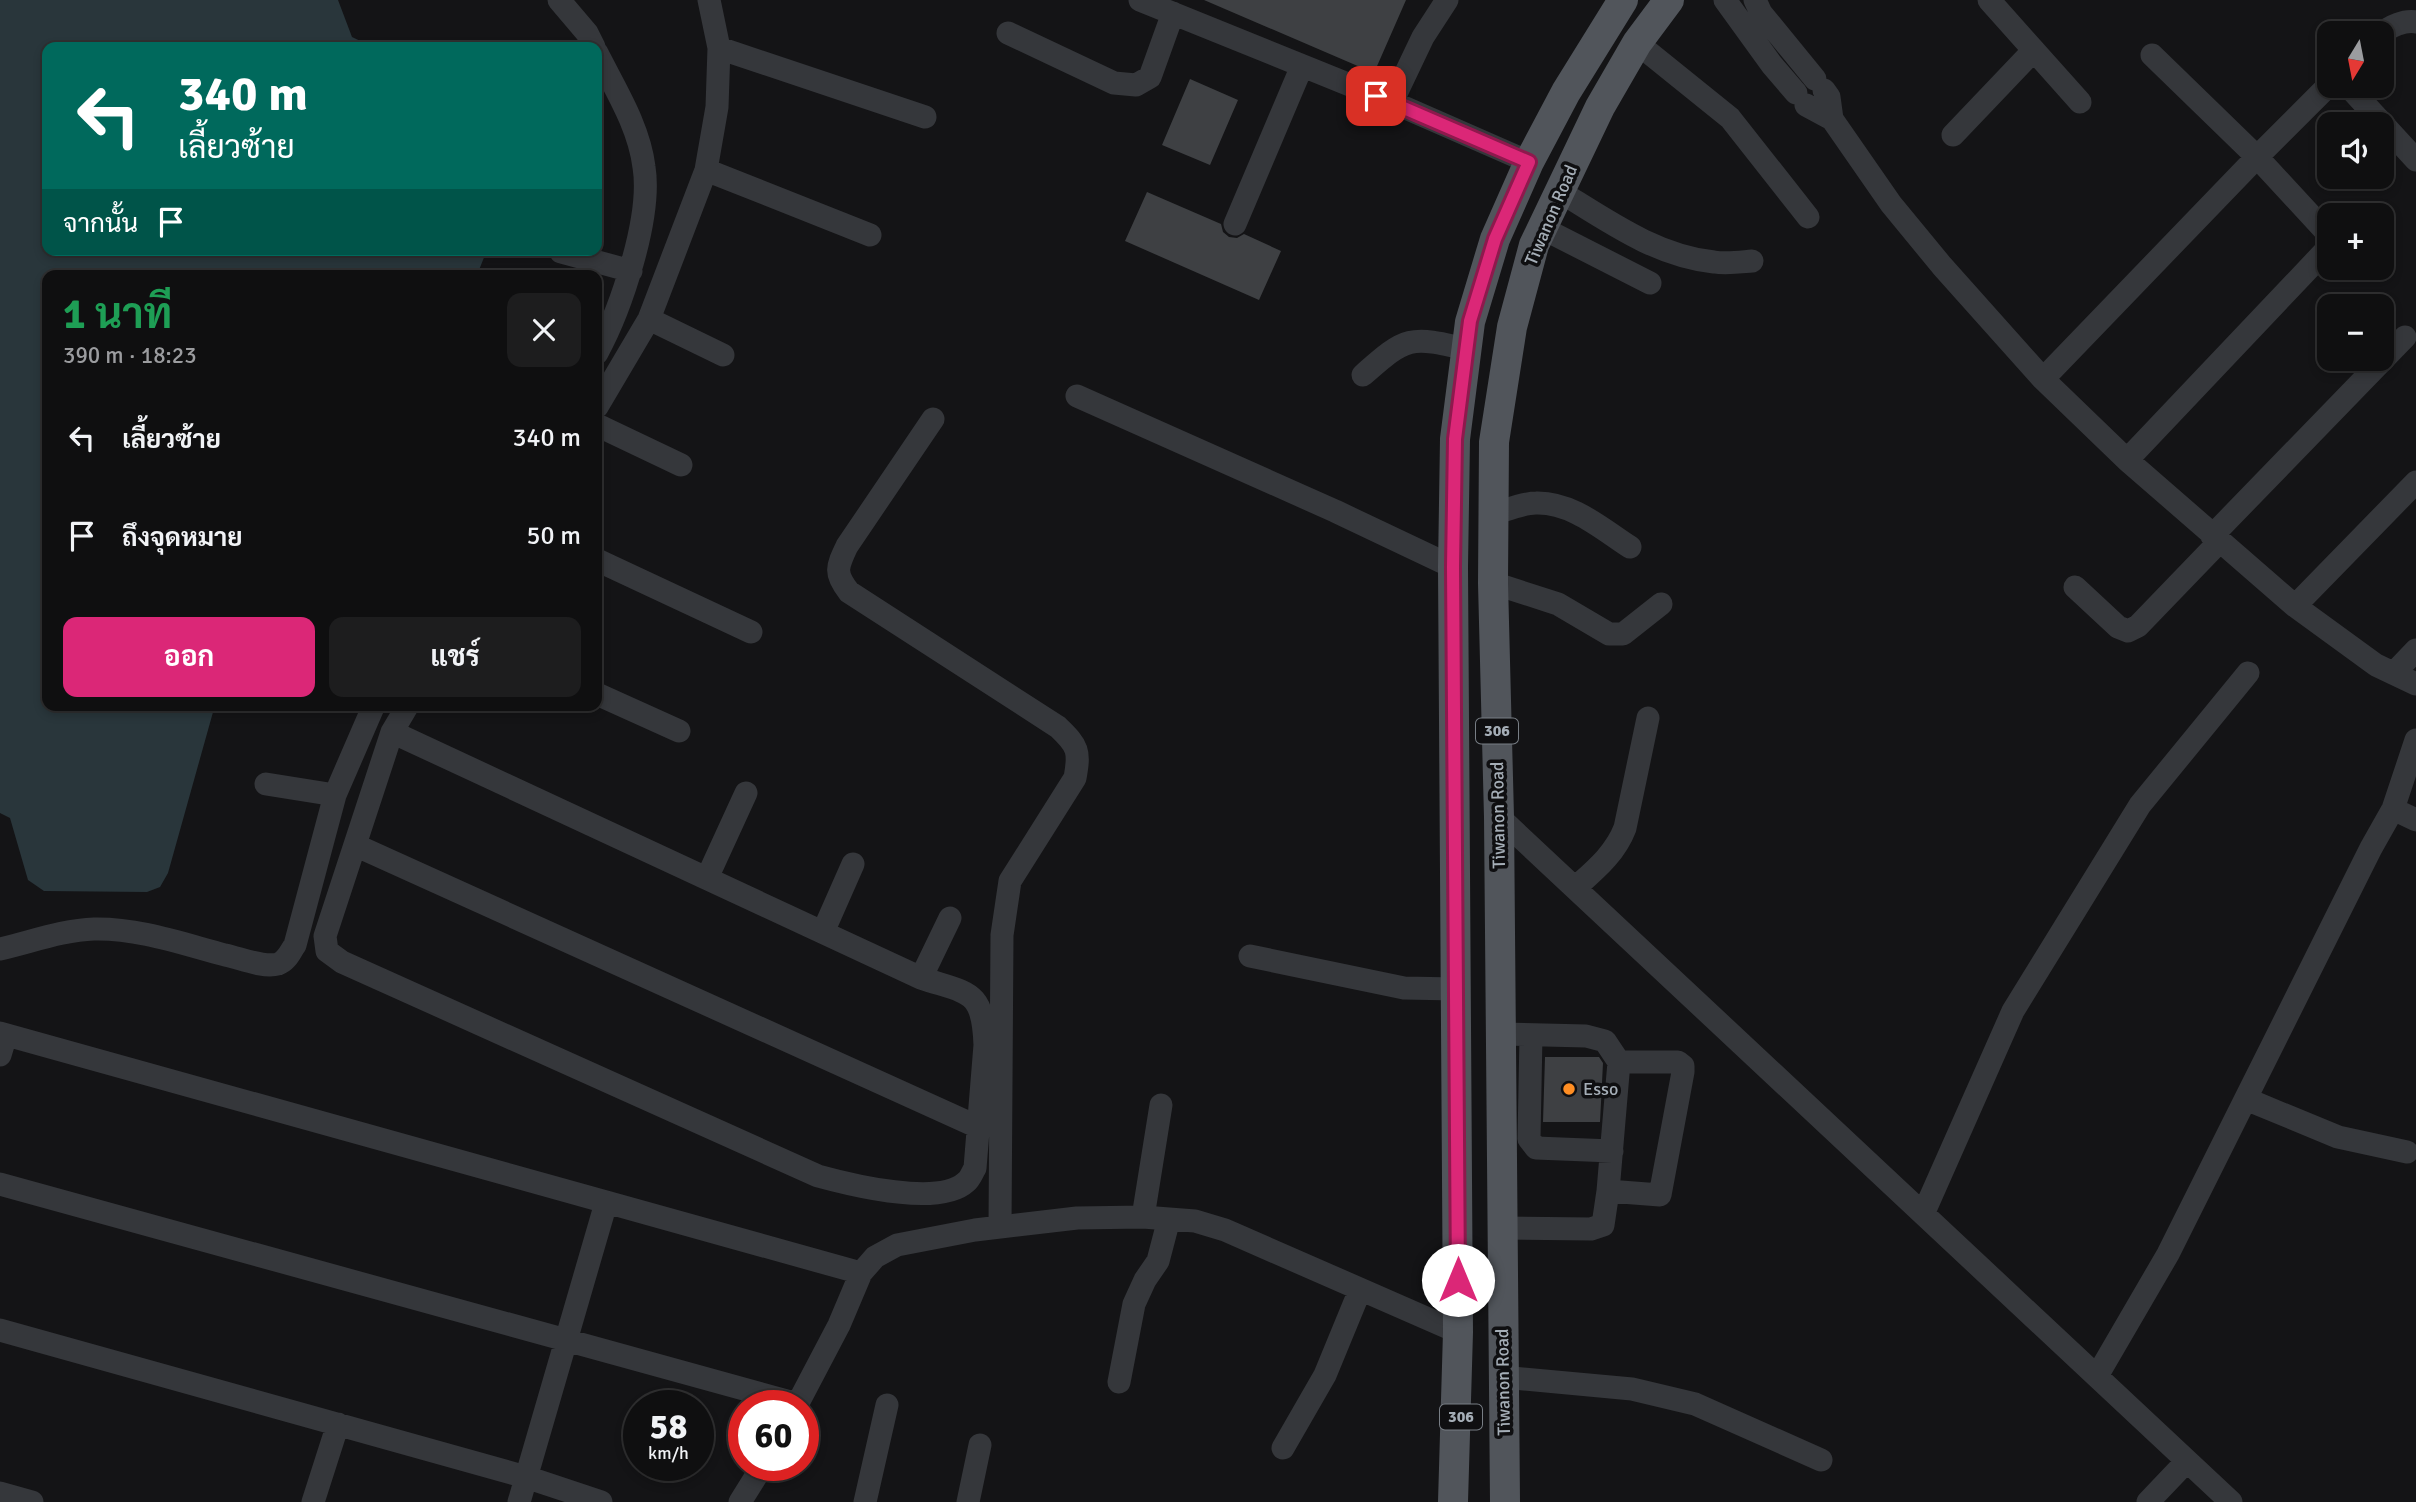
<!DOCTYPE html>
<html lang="th">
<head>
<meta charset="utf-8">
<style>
  body { margin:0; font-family:Signika,Sarabun,sans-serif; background:#1d1d1e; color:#f1f3f6; height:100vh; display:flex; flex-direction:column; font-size:26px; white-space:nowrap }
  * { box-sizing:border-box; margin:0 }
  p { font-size:23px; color:#9b9c9f }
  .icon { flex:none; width:38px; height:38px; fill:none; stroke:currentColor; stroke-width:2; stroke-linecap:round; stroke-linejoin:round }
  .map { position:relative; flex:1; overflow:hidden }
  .details { position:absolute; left:42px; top:270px; width:560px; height:441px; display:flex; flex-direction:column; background:#0f0f10; border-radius:14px; box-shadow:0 4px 10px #0003,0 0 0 2px #2f2f30 }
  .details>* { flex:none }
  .hud { position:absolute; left:42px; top:42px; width:560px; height:214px; border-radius:14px; box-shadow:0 4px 10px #0003,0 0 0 2px #2f2f30; background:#00695c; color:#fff; overflow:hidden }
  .needle { width:46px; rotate:190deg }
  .controls { position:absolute; left:2317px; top:21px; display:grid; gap:14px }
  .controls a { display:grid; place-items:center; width:77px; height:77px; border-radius:14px; background:#0f0f10; box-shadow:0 4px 10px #0003,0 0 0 2px #2f2f30; font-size:35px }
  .speed { position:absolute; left:623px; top:1390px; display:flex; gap:14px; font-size:35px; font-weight:700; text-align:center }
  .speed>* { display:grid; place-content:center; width:91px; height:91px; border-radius:50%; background:#0f0f10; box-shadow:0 4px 10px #0003,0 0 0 2px #2f2f30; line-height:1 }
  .speed small { font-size:18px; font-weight:400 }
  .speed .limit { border:10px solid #d22; background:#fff; color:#111 }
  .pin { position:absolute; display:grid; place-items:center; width:60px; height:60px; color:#fff; margin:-30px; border-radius:14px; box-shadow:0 4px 10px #0006 }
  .me { position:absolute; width:77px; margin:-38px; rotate:0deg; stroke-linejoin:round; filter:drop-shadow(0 0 5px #0008) }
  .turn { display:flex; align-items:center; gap:24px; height:147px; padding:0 21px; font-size:32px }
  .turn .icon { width:91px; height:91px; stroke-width:2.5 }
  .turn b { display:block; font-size:49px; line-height:60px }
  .then { display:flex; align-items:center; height:66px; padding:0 21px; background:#0003; gap:14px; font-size:26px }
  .round { display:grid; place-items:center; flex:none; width:74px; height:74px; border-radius:14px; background:#1d1d1e }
  .head { display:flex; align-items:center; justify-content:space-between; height:119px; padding:0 21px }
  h1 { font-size:42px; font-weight:700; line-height:52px; color:#1e9e55 }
  .primary-button { display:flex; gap:14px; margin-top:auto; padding:14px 21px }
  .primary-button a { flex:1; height:80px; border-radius:14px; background:#db2777; color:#fff; font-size:28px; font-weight:700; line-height:80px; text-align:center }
  .primary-button a+a { background:#1d1d1e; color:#f1f3f6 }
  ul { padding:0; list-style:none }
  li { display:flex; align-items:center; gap:21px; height:98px; padding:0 21px }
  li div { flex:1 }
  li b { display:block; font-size:26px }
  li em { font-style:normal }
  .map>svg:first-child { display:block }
</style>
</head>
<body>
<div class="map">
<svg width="2416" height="1502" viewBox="0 0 2416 1502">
  <rect width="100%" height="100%" fill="#141416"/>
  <path fill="#29363b" d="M0,0H338L352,37L373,47H47V250H487L477,275H47V705H215L168,873L160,887L147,892L44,891L28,880L10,818L0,813Z"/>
  <path fill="#3e4043" d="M1204,0H1406L1374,73Z
    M1190,79L1238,100L1210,165L1162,145Z
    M1147,192L1221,224L1223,232L1229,237L1237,238L1244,234L1281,251L1259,300L1125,241Z
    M1545,1057H1599L1603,1063L1600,1122H1543Z"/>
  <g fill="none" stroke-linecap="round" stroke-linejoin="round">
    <path stroke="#35373b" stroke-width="23" d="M559,0L587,33L594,47
      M1140,0L1392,102L1529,162
      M1725,0L1772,65L1796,93
      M1755,0L1761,13L1815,79
      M1989,0L2080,102
      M1008,33L1114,83L1136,85L1150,77L1173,13
      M2382,34C2389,26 2405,20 2416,22
      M1637,43L1730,118L1808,217
      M719,48L925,117
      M597,53C615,89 639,126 644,167C652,217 621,309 597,353
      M2152,55L2257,157L2329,235
      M2348,86L2416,160
      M1824,90L1829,97L1832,119L1891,204L1942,266L2043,379L2127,460L2295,606L2376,665L2416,684
      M1392,102L1423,37L1447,0
      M1806,105L1832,119
      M1953,135L2033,51
      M706,170L870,235
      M1559,191C1608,221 1656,256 1714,262C1727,264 1740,262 1752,261
      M1235,224L1302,66
      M1542,228L1650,283
      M561,252L631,271
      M649,319L723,355
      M1363,375C1407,336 1409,336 1467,349
      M2043,379L2257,157L2329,85
      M1077,396L1335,511L1453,567
      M597,407L649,319L706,170L717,107L719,48L709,0
      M933,419L847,546C837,567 834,573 849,592L1058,727C1078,746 1080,751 1075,778L1010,881L1002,935L1000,1227
      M597,425L681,465
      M2127,460L2329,247
      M1493,514C1507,510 1523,503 1536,503C1572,502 1602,529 1630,547
      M2212,536L2405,337
      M597,560L751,632
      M1493,583L1558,604L1609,634H1623L1661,604
      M2075,587L2118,627L2128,631L2138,626L2219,542
      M2295,606L2416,482
      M2394,673L2416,650
      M597,694L679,731
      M392,732L921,978C969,994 983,989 985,1045L975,1168C972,1173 970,1179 966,1182C939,1207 851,1185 818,1176L342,962L327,951L325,936L392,732L408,705
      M266,784L335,795
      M2393,809L2416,820
      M1499,817L2231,1502
      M355,845L978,1127
      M707,878L746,793
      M1575,888C1595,870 1615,854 1625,828L1648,718
      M823,932L853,864
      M0,949C31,942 63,930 94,929C138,928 183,944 225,955C240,958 263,968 278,964C287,961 290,952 295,945L335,795L374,705
      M1250,956L1404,988L1456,989
      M921,978L950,918
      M0,1033L861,1273
      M1500,1034L1586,1036L1605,1041L1619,1062L1608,1191L1603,1225L1591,1229L1501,1228
      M1531,1035L1529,1139L1536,1148L1612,1151
      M0,1055L6,1035
      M2246,1099L2338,1137L2407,1152
      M0,1184L798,1404
      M1608,1191L1660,1195L1683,1072V1066L1678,1062H1619
      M1924,1212L2013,1011L2140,805L2248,673
      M1143,1217L1161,1105
      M0,1330L526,1477L601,1502
      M2097,1376L2168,1254L2371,848L2393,809L2416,740
      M1502,1377L1632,1389L1695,1404L1821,1460
      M1119,1382L1134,1304L1145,1280L1158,1261L1169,1219
      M797,1405L839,1325L861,1273L875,1257L897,1245L975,1230L1077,1218L1143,1217L1195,1221L1225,1230L1458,1332
      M1283,1448L1325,1375L1360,1290
      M0,1493L32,1502
      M313,1502L338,1424
      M519,1502L606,1203
      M740,1502L763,1465
      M865,1502L887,1405
      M968,1502L980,1445
      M2148,1502L2187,1461"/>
    <path stroke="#51555b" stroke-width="30" d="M1453,1502L1458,1332L1453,567L1455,439L1470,322L1495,239L1529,162L1566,92L1623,0
      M1505,1502L1499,817L1493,583L1494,442L1512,327L1534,245L1600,107L1637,43L1669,0"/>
  </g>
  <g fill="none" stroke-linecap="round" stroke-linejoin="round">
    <defs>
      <path id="route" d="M1376,96L1529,162L1495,239L1470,321L1455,439L1453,567L1458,1280"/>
    </defs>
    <use href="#route" stroke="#8e194d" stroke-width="18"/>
    <use href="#route" stroke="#db2777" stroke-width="12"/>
  </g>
  <circle fill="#ff8e23" stroke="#0f0f11" stroke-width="2.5" cx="1569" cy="1089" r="7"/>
  <g text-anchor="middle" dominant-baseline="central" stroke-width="7" stroke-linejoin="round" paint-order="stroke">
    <g fill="#0f0f11" stroke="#787e85" stroke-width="2">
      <rect x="1476" y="718.5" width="42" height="25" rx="5"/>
      <rect x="1440" y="1404.5" width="42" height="25" rx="5"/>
    </g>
    <g font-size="16" font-weight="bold" fill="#a5aeb7">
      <text x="1497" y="731">306</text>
      <text x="1461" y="1417">306</text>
    </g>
    <g font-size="18" fill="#a5aeb7" stroke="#0f0f11">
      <text transform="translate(1551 215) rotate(-67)">Tiwanon Road</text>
      <text transform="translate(1498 815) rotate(-91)">Tiwanon Road</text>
      <text transform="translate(1503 1382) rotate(-91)">Tiwanon Road</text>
    </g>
    <g font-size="18" fill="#a5aeb7" stroke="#0f0f11" text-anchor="start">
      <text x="1583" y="1089">Esso</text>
    </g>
  </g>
</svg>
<div class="controls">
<a><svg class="needle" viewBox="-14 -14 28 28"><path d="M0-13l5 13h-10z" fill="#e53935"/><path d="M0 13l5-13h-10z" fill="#9b9c9f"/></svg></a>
<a><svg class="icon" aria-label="sound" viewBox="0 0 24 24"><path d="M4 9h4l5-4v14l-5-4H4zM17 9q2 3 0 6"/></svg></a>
<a>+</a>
<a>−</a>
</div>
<div class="speed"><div>58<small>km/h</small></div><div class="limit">60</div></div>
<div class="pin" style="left:1376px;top:96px;background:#d93025"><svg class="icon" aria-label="arrive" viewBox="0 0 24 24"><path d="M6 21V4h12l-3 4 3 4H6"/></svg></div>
<svg class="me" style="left:1458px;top:1280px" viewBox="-20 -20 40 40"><circle r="19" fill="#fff"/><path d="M0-13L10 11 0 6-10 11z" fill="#db2777"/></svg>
<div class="hud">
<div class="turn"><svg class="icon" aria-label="left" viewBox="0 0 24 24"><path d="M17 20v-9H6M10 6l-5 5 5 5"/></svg><div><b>340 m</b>เลี้ยวซ้าย</div></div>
<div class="then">จากนั้น<svg class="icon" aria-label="arrive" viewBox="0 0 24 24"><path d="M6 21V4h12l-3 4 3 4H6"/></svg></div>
</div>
<section class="details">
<div class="head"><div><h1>1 นาที</h1><p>390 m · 18:23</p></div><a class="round"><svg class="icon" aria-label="close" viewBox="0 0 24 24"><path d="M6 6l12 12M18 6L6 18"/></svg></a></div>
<ul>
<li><svg class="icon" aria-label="left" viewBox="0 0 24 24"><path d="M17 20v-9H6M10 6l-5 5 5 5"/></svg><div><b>เลี้ยวซ้าย</b></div><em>340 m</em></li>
<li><svg class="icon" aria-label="arrive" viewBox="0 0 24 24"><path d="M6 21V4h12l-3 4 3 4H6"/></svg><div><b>ถึงจุดหมาย</b></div><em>50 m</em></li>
</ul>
<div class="primary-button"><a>ออก</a><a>แชร์</a></div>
</section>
</div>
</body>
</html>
